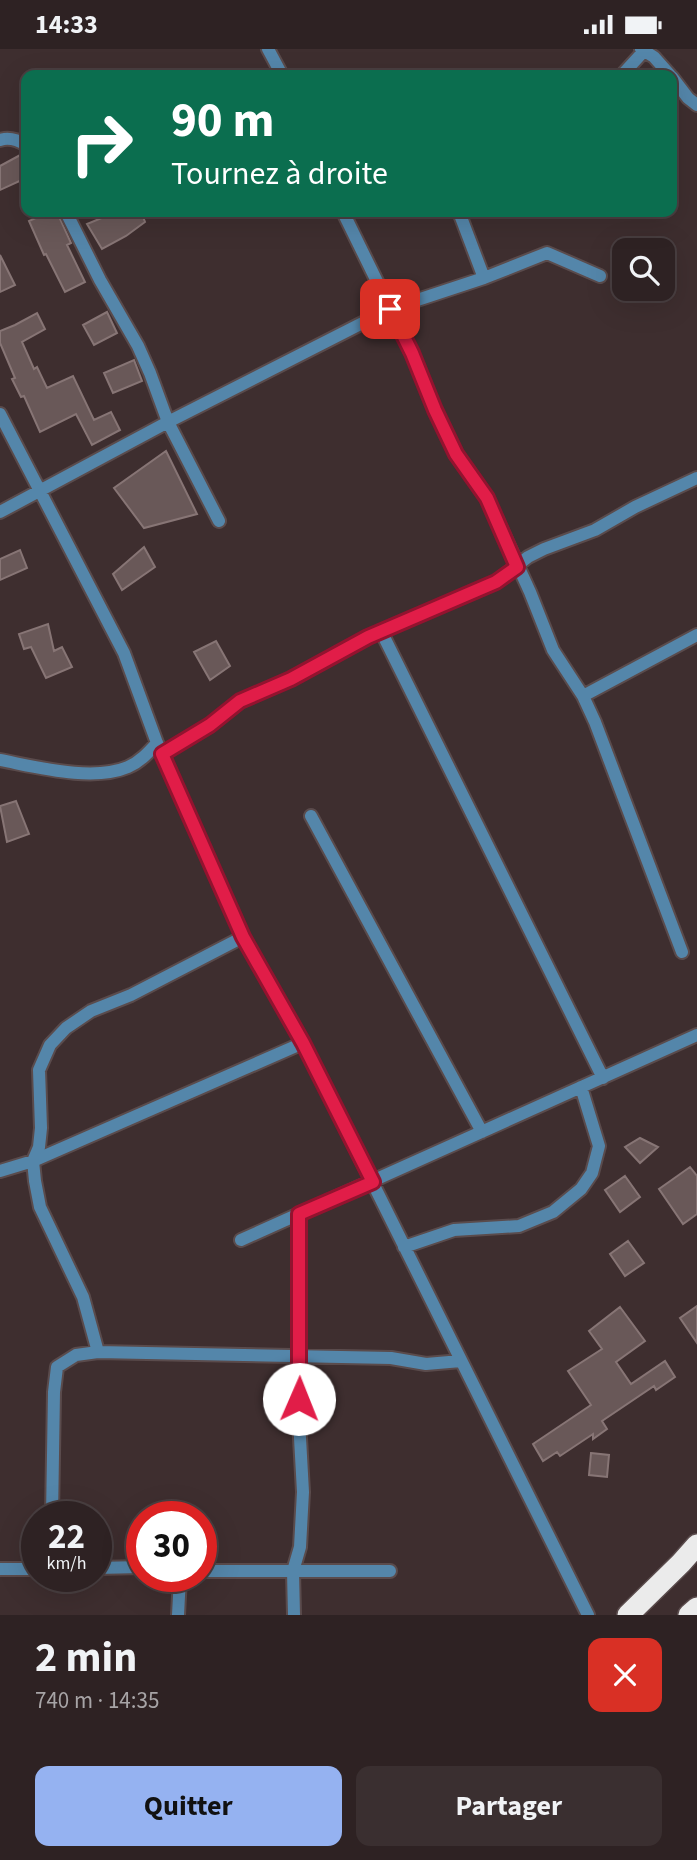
<!DOCTYPE html>
<html lang="fr">
<head>
<meta charset="utf-8">
<style>
  body { margin:0; font-family:"Source Sans 3",sans-serif; background:#3a2f30; color:#f1f3f6; height:100vh; display:flex; flex-direction:column; font-size:26px; white-space:nowrap }
  * { box-sizing:border-box; margin:0 }
  p { font-size:23px; color:#a7a4a6 }
  .icon { flex:none; width:38px; height:38px; fill:none; stroke:currentColor; stroke-width:2; stroke-linecap:round; stroke-linejoin:round }
  .map { position:relative; height:1566px; overflow:hidden }
  .details { display:flex; flex-direction:column; background:#2e2223; flex:1 }
  .details>* { flex:none }
  .guide { position:absolute; left:21px; top:21px; width:656px; height:147px; border-radius:14px; box-shadow:0 7px 28px #0002,0 0 0 2px #493f41; background:#0b6e4f; color:#fff; overflow:hidden }
  .fabs { position:absolute; left:612px; top:189px; display:grid; gap:14px }
  .fabs a { display:grid; place-items:center; width:63px; height:63px; border-radius:14px; background:#2e2223; box-shadow:0 7px 28px #0002,0 0 0 2px #493f41; font-size:35px }
  .speed { position:absolute; left:21px; top:1452px; display:flex; gap:14px; font-size:35px; font-weight:700; text-align:center }
  .speed>* { display:grid; place-content:center; width:91px; height:91px; border-radius:50%; background:#2e2223; box-shadow:0 7px 28px #0002,0 0 0 2px #493f41; line-height:1 }
  .speed small { font-size:18px; font-weight:400 }
  .speed .limit { border:10px solid #d22; background:#fff; color:#111 }
  .pin { position:absolute; display:grid; place-items:center; width:60px; height:60px; color:#fff; margin:-30px; border-radius:14px; box-shadow:0 4px 10px #0006 }
  .me { position:absolute; width:77px; margin:-38px; rotate:1deg; stroke-linejoin:round; filter:drop-shadow(0 0 5px #0008) }
  .turn { display:flex; align-items:center; gap:24px; height:147px; padding:0 35px; font-size:32px }
  .turn .icon { width:91px; height:91px; stroke-width:2.5 }
  .turn b { display:block; font-size:49px; line-height:60px }
  .round { display:grid; place-items:center; flex:none; width:74px; height:74px; border-radius:14px; background:#3a2f30 }
  .overview { display:flex; align-items:center; justify-content:space-between; height:119px; padding:0 35px }
  h1 { font-size:42px; font-weight:700; line-height:52px }
  .action { display:flex; gap:14px; margin-top:auto; padding:14px 35px }
  .action a { flex:1; height:80px; border-radius:14px; background:#95b2f1; color:#111; font-size:28px; font-weight:700; line-height:80px; text-align:center }
  .action a+a { background:#3a2f30; color:#f1f3f6 }
  .status { display:flex; justify-content:space-between; align-items:center; height:49px; padding:0 35px; background:#2e2223; direction:ltr }
  .status svg { height:19px; fill:currentColor }
  .map>svg:first-child { display:block }
</style>
</head>
<body>
<div class="status"><b>14:33</b><svg viewBox="0 0 49 12"><path d="M0 12V9h3v3zM5 12V6h3v6zM10 12V3h3v9zM15 12V0h3v12zM26 1h20v11H26zM47 4h2v5h-2z"/></svg></div>
<div class="map">
<svg width="697" height="1566" viewBox="0 0 697 1566">
  <rect width="100%" height="100%" fill="#3e2e2f"/>
  <path fill="#695858" stroke="#877575" stroke-width="2" d="M24,104L26,105V129L0,141V117Z
    M49,163H57L71,194L67,196L85,233L65,243L46,205L44,206L29,172Z
    M116,163H141L145,173L126,187L102,200L87,175Z
    M0,206L15,236L0,243Z
    M107,263L117,284L94,296L83,276Z
    M37,264L45,280L22,293L34,320L37,318L47,339L73,327L94,371L111,363L120,381L92,396L76,365L40,383L24,347L21,348L12,330L15,329L0,294V282L15,276Z
    M134,311L142,332L113,344L104,324Z
    M166,402L197,465L144,479L114,439Z
    M144,498L155,518L122,541L113,525Z
    M20,501L27,519L0,531V510Z
    M48,575L54,602L62,598L72,618L46,629L31,598L24,600L19,585Z
    M216,592L230,617L210,631L194,603Z
    M16,752L29,785L7,793L0,757Z
    M640,1089L658,1098L640,1114L625,1098Z
    M690,1118L697,1127V1165L683,1175L659,1140Z
    M625,1127L640,1148L620,1163L605,1141Z
    M628,1192L644,1214L625,1227L610,1205Z
    M697,1257V1294L680,1269Z
    M620,1258L645,1292L616,1313L631,1335L665,1312L675,1328L656,1341L654,1337L602,1372L607,1380L593,1390V1385L560,1407L557,1403L543,1412L533,1395L591,1356L568,1322L602,1300L589,1282Z
    M591,1404L609,1406L607,1428L589,1426Z"/>
  <g fill="none" stroke-linecap="round" stroke-linejoin="round">
    <defs>
      <path id="street" d="M268,0L282,26
        M641,0L654,8L670,26
        M622,26L644,2
        M672,28L688,49L697,56
        M0,91C9,88 18,91 26,96
        M66,163L100,231L138,297L150,324L168,373L219,472
        M343,163L412,304L435,361L456,405L487,449L530,543L553,601L583,647L595,673L682,903
        M459,163L484,229
        M0,365L124,604L157,694L243,888L303,994L588,1566
        M0,463L168,373L390,260L484,229L547,204L600,227
        M381,582L603,1029
        M583,647L697,586
        M162,705L210,676L240,652L291,630L368,588L496,533L528,508L544,500L595,481L635,458L697,429
        M0,711C37,718 93,733 128,718C140,713 149,703 157,694
        M311,767L482,1083
        M0,1122L33,1112L303,994
        M241,1191L697,986
        M404,1198L454,1181L519,1177L553,1163L581,1140L592,1124L599,1097L581,1038
        M98,1303L83,1248L40,1158L35,1132L33,1112L39,1098L41,1079L39,1021L50,996L66,979L91,962L131,946L243,888
        M52,1468L54,1343L57,1318L76,1306L98,1303L391,1309L426,1315L461,1312
        M96,1519L142,1518
        M0,1520H37
        M201,1522H390
        M178,1566L180,1528
        M294,1566L293,1522L300,1498L303,1443L299,1371V1165"/>
      <path id="highway" d="M628,1566L681,1514L697,1496
        M689,1566L697,1559"/>
    </defs>
    <use href="#street" stroke="#5a4b4c" stroke-width="16"/>
    <use href="#highway" stroke="#5a4b4c" stroke-width="24"/>
    <use href="#street" stroke="#5486aa" stroke-width="12"/>
    <use href="#highway" stroke="#ebebeb" stroke-width="21"/>
  </g>
  <g fill="none" stroke-linecap="round" stroke-linejoin="round">
    <defs>
      <path id="route" d="M299,1350V1165L373,1133L303,994L243,888L162,705L210,676L240,652L291,630L368,588L496,533L517,518L487,449L456,405L435,361L412,304L390,260"/>
    </defs>
    <use href="#route" stroke="#92132f" stroke-width="18"/>
    <use href="#route" stroke="#e11d48" stroke-width="12"/>
  </g>
</svg>
<div class="fabs">
<a><svg class="icon" aria-label="search" viewBox="0 0 24 24"><circle cx="10" cy="10" r="6"/><path d="M15 15l6 6"/></svg></a>
</div>
<div class="speed"><div>22<small>km/h</small></div><div class="limit">30</div></div>
<div class="pin" style="left:390px;top:260px;background:#d93025"><svg class="icon" aria-label="arrive" viewBox="0 0 24 24"><path d="M6 21V4h12l-3 4 3 4H6"/></svg></div>
<svg class="me" style="left:299px;top:1350px" viewBox="-20 -20 40 40"><circle r="19" fill="#fff"/><path d="M0-13L10 11 0 6-10 11z" fill="#e11d48"/></svg>
<div class="guide">
<div class="turn"><svg class="icon" aria-label="right" viewBox="0 0 24 24"><path d="M7 20v-9h11M14 6l5 5-5 5"/></svg><div><b>90 m</b>Tournez à droite</div></div>
</div>
</div>
<section class="details">
<div class="overview"><div><h1>2 min</h1><p>740 m · 14:35</p></div><a class="round" style="background:#d93025;color:#fff"><svg class="icon" aria-label="close" viewBox="0 0 24 24"><path d="M6 6l12 12M18 6L6 18"/></svg></a></div>
<div class="action"><a>Quitter</a><a>Partager</a></div>
</section>
</body>
</html>
